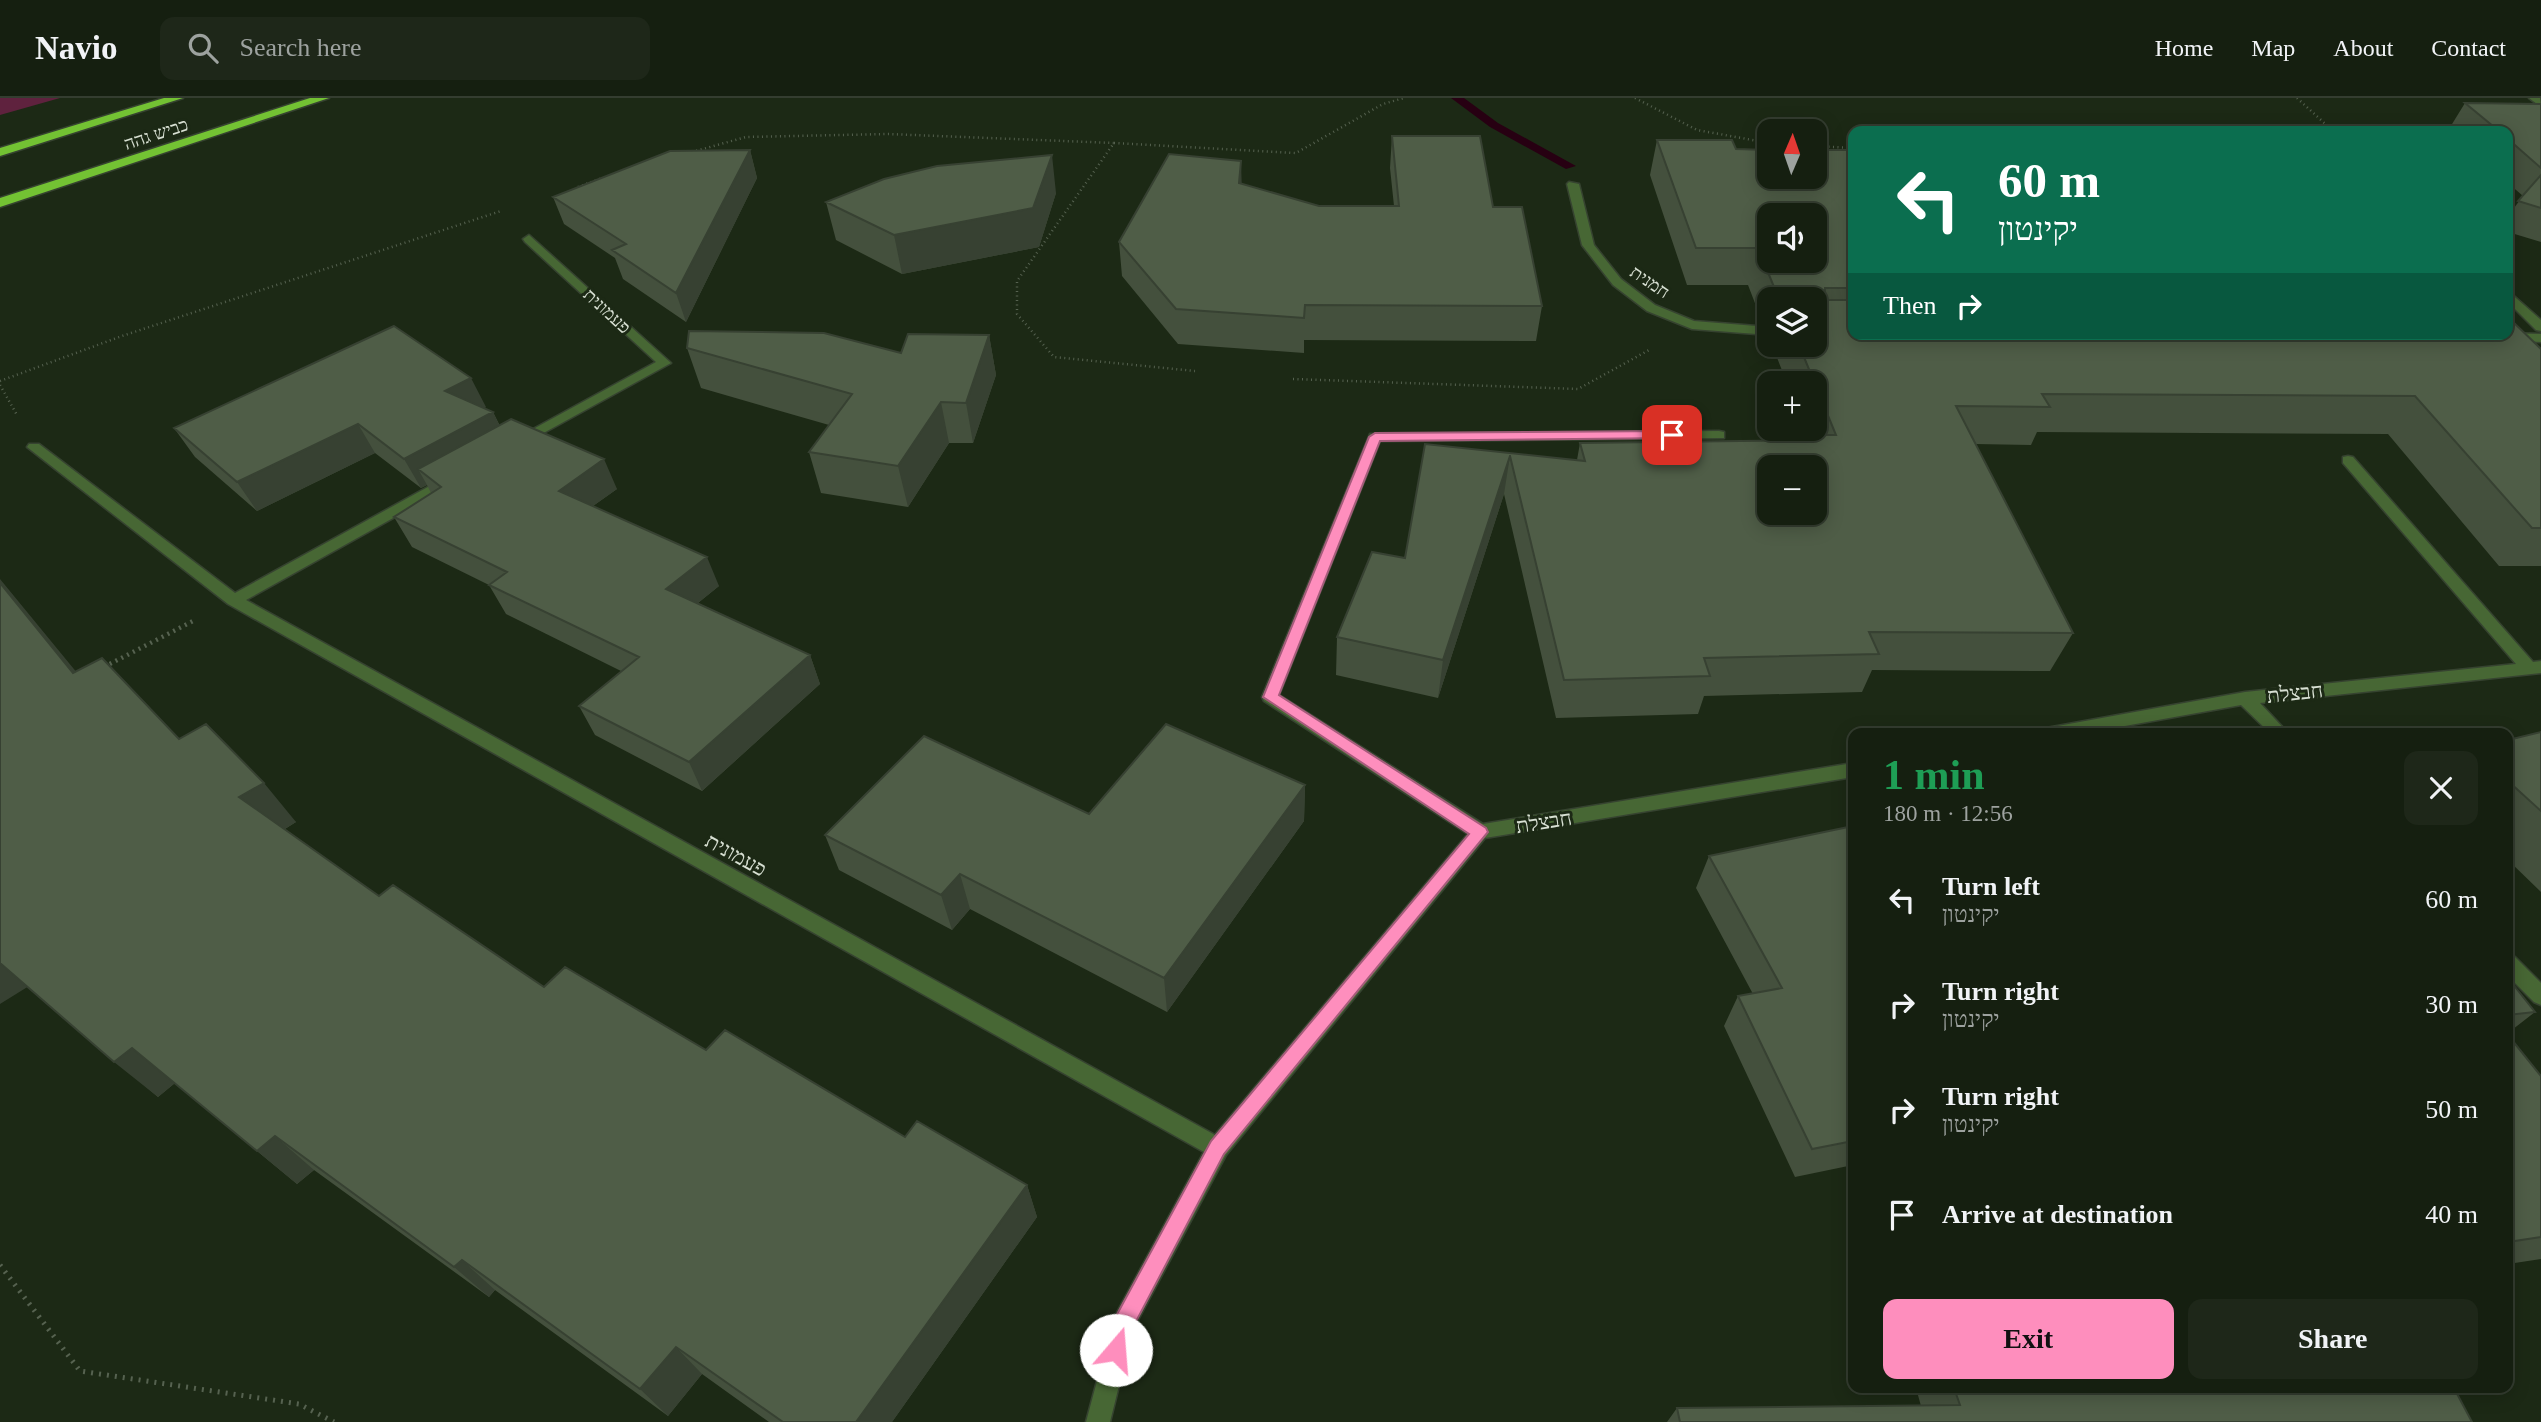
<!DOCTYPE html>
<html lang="en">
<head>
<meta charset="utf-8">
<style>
  body { margin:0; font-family:"Times New Roman",Heebo,serif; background:#1e2719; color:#f1f3f6; height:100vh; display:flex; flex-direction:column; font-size:26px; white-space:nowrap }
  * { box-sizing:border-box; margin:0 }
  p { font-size:23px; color:#9da29f }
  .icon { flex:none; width:38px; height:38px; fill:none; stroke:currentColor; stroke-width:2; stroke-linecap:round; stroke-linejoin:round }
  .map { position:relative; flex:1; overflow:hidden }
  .panel { position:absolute; left:1848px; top:630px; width:665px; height:665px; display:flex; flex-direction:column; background:#151f10; border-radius:14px; box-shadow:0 4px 18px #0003,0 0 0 2px #343d30 }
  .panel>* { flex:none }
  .hud { position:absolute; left:1848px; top:28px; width:665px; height:214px; border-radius:14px; box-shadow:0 4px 18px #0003,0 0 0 2px #343d30; background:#0b6e4f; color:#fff; overflow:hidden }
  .needle { width:46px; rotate:2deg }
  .fabs { position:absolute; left:1757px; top:21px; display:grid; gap:14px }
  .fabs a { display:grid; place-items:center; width:70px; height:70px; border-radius:14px; background:#151f10; box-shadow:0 4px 18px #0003,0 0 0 2px #343d30; font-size:35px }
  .pin { position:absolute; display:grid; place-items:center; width:60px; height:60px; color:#fff; margin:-30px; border-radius:14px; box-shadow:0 4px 10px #0006 }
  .me { position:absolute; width:77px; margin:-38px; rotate:18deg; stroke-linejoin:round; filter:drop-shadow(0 0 5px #0008) }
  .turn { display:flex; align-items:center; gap:24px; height:147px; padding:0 35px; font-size:32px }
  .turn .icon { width:91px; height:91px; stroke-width:2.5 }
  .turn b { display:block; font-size:49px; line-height:60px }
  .then { display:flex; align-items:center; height:66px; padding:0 35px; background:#0003; gap:14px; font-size:26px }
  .round { display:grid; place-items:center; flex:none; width:74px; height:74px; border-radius:14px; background:#1e2719 }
  .overview { display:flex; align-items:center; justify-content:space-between; height:119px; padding:0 35px }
  h1 { font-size:42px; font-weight:700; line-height:52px; color:#1e9e55 }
  .cta { display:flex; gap:14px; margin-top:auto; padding:14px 35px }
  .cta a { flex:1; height:80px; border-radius:14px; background:#fe8ebd; color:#111; font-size:28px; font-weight:700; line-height:80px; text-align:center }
  .cta a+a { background:#1e2719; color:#f1f3f6 }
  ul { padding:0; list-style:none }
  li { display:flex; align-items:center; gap:21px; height:105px; padding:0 35px }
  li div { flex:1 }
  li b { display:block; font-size:26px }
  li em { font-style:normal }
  header { display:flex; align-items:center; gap:42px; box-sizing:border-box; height:98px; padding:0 35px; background:#151f10; border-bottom:2px solid #343d30 }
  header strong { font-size:33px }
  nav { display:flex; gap:38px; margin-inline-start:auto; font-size:24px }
  .search { width:490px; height:63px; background:#1e2719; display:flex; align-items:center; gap:18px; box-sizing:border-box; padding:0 24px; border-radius:14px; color:#9da29f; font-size:26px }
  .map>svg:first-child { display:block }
</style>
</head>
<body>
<header>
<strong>Navio</strong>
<div class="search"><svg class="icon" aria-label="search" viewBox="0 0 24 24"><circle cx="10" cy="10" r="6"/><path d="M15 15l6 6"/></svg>Search here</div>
<nav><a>Home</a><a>Map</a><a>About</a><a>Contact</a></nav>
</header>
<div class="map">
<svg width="2541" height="1324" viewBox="0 0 2541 1324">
  <rect width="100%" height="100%" fill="#1c2915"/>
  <path fill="#5f223e" d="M0,0H60L0,17Z"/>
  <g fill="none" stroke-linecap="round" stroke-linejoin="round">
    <path fill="#270012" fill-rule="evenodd" d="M1451,0H1464L1498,25L1576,68L1566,71L1490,29Z"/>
    <defs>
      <path id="minor" d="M2529,0H2540L2541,9Z
        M1569,84L1579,86L1594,147L1621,181L1655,207L1694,223L1769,229V237L1692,231L1647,213L1613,187L1582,147L1567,86Z
        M529,137L671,265L518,349L513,348V342L656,264L525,144L523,141Z
        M2508,193L2541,222V233L2536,232L2508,204Z
        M2508,235L2541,236V244L2501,242V236Z
        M2139,236H2246V237L2240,241L2145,240Z
        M1719,333L1724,334V340L1380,343L1279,597L1483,726L1853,665V679L1485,740L1226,1057L1133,1231L1110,1324H1086L1114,1220L1204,1054L228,506L27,349L29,346H39L235,495L446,379H456L458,382L456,385L246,502L1215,1037L1468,736L1264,603L1262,599L1370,336Z
        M2348,358L2353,359L2533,564L2541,563V575L2260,605L2288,635H2270L2241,607L2086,635H2044L2046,630L2052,629L2245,594L2516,566L2343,365V359Z
        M2508,857L2515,859L2541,885V907L2534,904L2508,878Z"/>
      <path id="highway" d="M164,0H183L0,58V50Z
        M310,0H329L0,109V100Z"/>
    </defs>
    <use href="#minor" stroke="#364330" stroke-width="3"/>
    <use href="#highway" stroke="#364330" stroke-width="3"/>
    <path stroke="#566250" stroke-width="2.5" stroke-dasharray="1 3.5" stroke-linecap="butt" d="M1635,0L1697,32L1769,45
      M2297,0L2333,33
      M1114,45L1296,55L1383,6L1404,0
      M1815,48L1853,50
      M692,54L746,39L888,36L1114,45L1017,183V216L1054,259L1195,273
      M578,89L602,80
      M1293,281L1578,291L1649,252
      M0,283L122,238L501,113
      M0,287L17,317"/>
    <path stroke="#566250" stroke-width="4.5" stroke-dasharray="2 4.5" stroke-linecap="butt" d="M104,569L193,523"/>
    <path stroke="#566250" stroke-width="5" stroke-dasharray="2 6" stroke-linecap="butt" d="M0,1167L80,1273L299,1306L334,1324"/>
    <use href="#minor" fill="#476734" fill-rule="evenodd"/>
    <use href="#highway" fill="#73c233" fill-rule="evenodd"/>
  </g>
  <path fill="#44503d" d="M2465,5L2541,6V144L2508,134V118L2523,98L2508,85V33H2451L2449,31Z
    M1392,38L1493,109L1542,208L1536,243L1304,242V255L1178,246L1122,178L1119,144L1242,86L1319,108H1394L1390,70Z
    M1657,42L1736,51L1853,52V236L1957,241L2102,242L2104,237L2217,238L2218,236H2508L2541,251V468H2499L2388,336L2037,334L2031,347L1975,346L2073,535L2050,573L1872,572L1862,594L1704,598L1698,616L1556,620L1504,396L1438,600L1336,577L1337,539L1405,460L1425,346L1577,362L1580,345L1809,342L1805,331H1815V285H1787L1772,247H1815V201H1769V227L1763,226L1748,187H1687L1650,77Z
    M750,52L757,80L686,224L623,181L615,160L564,126L553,99Z
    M1056,95L1039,149L902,176L836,142L826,104Z
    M989,237L996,277L973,345H949L908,409L821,395L809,354L829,327L701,290L687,250L901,255Z
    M486,309L484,310L493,314L500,328L617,391L593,408L719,488L698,505L810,557L820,586L702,693L595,637L579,608L621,573L506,516L489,487L412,449L394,419L431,395L427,387L421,390L375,355L257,413L195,359L174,330Z
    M76,574L179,641L296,724L285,731L379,798L544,889L706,952L905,1039L1027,1087L1037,1119L892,1324H769L702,1276L668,1318L495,1192L489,1199L314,1072L297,1086L175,985L158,999L28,889Z
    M2541,634V794L2508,762V642Z
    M1305,687L1304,723L1167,914L970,811L952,832L839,772L825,737L1089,716Z
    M1853,728V1067L1795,1079L1724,928L1738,898L1753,896L1696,790L1709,758Z
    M2508,880L2535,914L2508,935Z
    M2508,937L2541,978V1161L2508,1166Z
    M1916,1290H2454L2472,1324H1667L1677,1310L1921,1308Z"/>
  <path fill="#374132" d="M750,52L757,80L686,224L676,195Z
    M1052,57L1056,95L1039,149L902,176L894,137Z
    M1241,63L1242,96L1239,85Z
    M989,237L996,277L973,345L966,305Z
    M471,280L486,309L460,322L445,293Z
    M941,304L949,345L908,409L898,368Z
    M493,314L507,343L418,371L427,387L421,390L404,361Z
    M358,326L375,355L257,413L237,384Z
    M1510,358L1504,396L1438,600L1443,562Z
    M604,361L617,391L573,422L559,393Z
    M707,459L719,488L679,520L666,491Z
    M0,481L110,615L73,575L0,485Z
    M810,557L820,586L702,693L689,664Z
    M264,685L296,724L273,738L239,699Z
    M1305,687L1304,723L1167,914L1164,880Z
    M960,776L970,811L952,832L941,797Z
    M0,864L29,888L0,906Z
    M132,950L175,985L158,999L114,964Z
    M275,1038L314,1072L297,1086L257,1053Z
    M1027,1087L1037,1119L892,1324H856Z
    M462,1162L495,1192L489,1199L454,1169Z
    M676,1249L702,1276L668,1318L640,1291Z"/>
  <path fill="#4f5d47" stroke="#374132" stroke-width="2" fill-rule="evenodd" d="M2465,5L2541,6V70L2508,41V33H2499Z
    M1392,38H1480L1493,109H1522L1542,208L1305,207L1304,220L1176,211L1119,144L1169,56L1241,63L1239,85L1319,108H1399Z
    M1657,42H1732L1736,51L1769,52V79H1815V52H1853V190H1825V200L1827,202H1853V236H1954L1957,241L2108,242L2104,237L2261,238L2259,236H2508V219L2541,251V430H2532L2415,298L2042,296L2050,309L1956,308L2073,535L1869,534L1879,556L1704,560L1710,578L1564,582L1510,358L1443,562L1337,539L1372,454L1405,460L1425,346L1585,363L1580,345L1813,342L1811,337H1836L1799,247H1815V201H1781L1783,200L1782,190L1774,189L1758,150H1696ZM1769,117H1815V163H1769ZM1769,369H1815V415H1769Z
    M750,52L676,195L612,152L626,146L553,99L670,53Z
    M1052,57L1033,110L894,137L826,104L884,81L937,68Z
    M2541,77V110L2518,103Z
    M394,228L471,280L445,293L493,314L404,361L358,326L237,384L174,330Z
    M689,233L824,235L901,255L908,236L989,237L966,305L941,304L898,368L809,354L852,296L687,250Z
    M511,321L604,361L559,393L707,459L666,491L810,557L689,664L579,608L639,559L489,487L507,474L394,419L441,389L418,371Z
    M0,485L73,575L102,560L179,641L206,626L264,685L239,699L379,798L393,787L544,889L565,869L706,952L725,932L905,1039L917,1023L1027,1087L856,1324H783L676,1249L640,1291L462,1162L454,1169L275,1038L257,1053L132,950L114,964L0,865Z
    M1166,626L1305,687L1164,880L960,776L941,797L825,737L924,638L1089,716Z
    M2541,634V713L2508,683V642Z
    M1853,728V1043L1812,1051L1738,898L1782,890L1709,758Z
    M2508,880L2535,914L2508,917Z
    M2508,937L2541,978V1139L2508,1144Z
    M1954,1290H2454L2472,1324H1680L1677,1310L1960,1307Z"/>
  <path fill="#fe8ebd" stroke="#a55c7b" stroke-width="2" d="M1672,333L1676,335V340L1380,343L1279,597L1486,730L1488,734L1224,1056L1132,1231L1124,1260L1116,1263L1109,1260L1105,1252L1115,1220L1211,1043L1469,736L1263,599L1369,339L1375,335Z"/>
  <g text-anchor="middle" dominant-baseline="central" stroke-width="6" stroke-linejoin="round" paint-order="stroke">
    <g font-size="18" fill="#d8e0d3" stroke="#1c2915">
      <text transform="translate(156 36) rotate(-18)">כביש גהה</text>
      <text transform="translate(1650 184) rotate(34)">חמנית</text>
      <text transform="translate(607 213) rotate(43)">פעמונית</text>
    </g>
    <g font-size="21" fill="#d8e0d3" stroke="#1c2915">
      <text transform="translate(2295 595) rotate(-6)">חבצלת</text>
      <text transform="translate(1544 724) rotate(-9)">חבצלת</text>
      <text transform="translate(736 757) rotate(29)">פעמונית</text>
    </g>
  </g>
</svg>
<div class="fabs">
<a><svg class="needle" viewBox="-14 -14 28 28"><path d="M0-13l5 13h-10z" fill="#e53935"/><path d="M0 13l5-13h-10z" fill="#9da29f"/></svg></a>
<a><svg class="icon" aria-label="sound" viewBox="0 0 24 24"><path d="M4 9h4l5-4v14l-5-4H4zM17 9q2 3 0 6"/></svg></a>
<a><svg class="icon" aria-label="layers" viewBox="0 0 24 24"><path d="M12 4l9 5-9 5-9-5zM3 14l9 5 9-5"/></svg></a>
<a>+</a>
<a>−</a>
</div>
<div class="pin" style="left:1672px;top:337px;background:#d93025"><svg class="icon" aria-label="arrive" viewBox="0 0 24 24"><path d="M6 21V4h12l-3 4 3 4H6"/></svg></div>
<svg class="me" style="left:1116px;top:1252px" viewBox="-20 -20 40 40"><circle r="19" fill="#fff"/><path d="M0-13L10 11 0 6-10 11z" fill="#fe8ebd"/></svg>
<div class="hud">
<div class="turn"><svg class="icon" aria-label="left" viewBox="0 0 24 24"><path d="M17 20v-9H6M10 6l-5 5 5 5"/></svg><div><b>60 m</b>יקינטון</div></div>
<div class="then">Then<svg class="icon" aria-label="right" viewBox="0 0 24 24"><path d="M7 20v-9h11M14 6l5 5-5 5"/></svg></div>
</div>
<section class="panel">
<div class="overview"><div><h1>1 min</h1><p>180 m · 12:56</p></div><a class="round"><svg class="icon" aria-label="close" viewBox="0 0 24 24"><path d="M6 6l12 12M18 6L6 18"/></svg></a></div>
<ul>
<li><svg class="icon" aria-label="left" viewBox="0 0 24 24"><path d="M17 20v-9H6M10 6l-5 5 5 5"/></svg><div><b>Turn left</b><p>יקינטון</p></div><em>60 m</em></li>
<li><svg class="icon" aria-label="right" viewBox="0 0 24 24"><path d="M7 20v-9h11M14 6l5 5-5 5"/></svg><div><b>Turn right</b><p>יקינטון</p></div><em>30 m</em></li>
<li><svg class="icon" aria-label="right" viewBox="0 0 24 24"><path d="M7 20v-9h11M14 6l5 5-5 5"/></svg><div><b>Turn right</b><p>יקינטון</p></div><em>50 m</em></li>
<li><svg class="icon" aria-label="arrive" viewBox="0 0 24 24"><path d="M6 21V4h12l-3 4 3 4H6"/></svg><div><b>Arrive at destination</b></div><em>40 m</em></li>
</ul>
<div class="cta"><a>Exit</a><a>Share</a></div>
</section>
</div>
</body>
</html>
